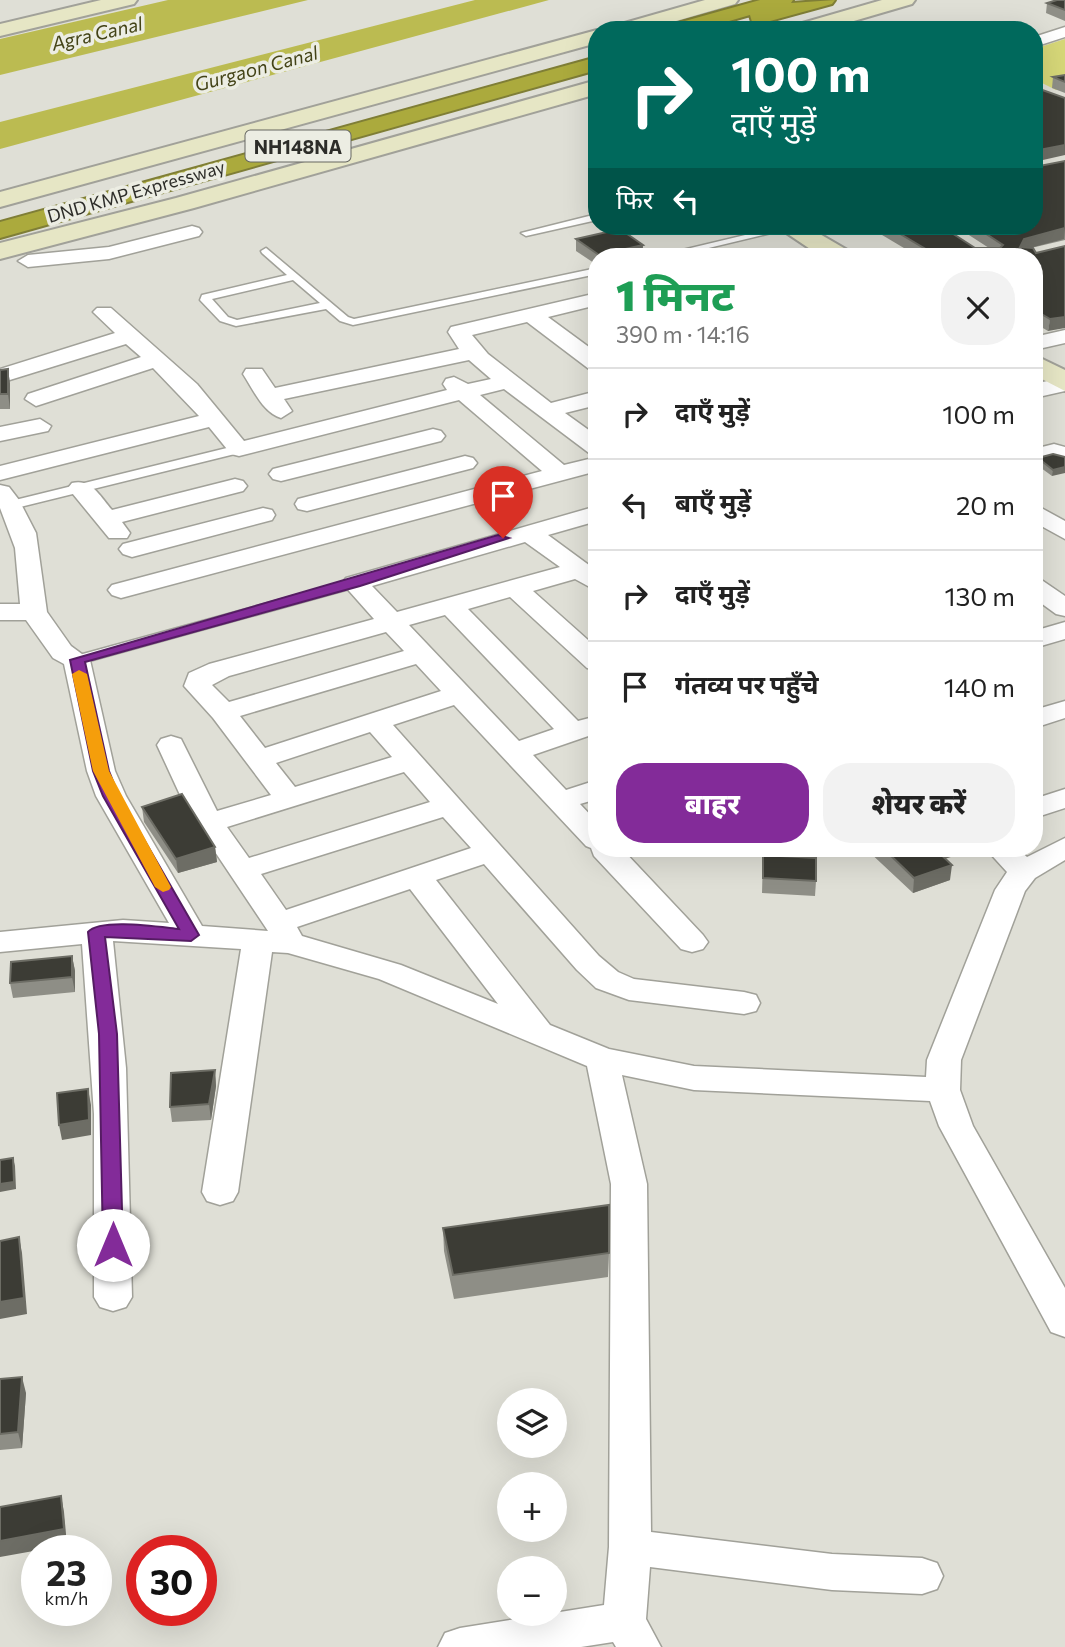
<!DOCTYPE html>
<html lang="hi">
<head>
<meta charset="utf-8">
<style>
  body { margin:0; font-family:Commissioner,"Noto Sans Devanagari",sans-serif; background:#f2f2f2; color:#222; height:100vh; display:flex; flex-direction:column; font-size:26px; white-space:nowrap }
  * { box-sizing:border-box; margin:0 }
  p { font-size:23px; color:#767676 }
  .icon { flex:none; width:38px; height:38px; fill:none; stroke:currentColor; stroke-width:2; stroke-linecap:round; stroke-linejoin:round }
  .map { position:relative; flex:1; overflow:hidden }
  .sheet { position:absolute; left:588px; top:248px; width:455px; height:609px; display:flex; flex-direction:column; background:#fff; border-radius:28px; box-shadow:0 7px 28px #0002 }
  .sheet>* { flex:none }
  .top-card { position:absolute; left:588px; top:21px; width:455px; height:214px; border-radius:28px; box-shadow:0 7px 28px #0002; background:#00695c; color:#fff; overflow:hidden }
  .tools { position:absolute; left:497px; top:1388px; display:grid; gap:14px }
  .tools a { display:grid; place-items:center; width:70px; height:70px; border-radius:50%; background:#fff; box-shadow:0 7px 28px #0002; font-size:35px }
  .speed { position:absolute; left:21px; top:1535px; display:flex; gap:14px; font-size:35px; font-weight:700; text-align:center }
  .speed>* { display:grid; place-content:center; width:91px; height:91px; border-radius:50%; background:#fff; box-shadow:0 7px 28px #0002; line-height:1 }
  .speed small { font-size:18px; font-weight:400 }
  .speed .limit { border:10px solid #d22; background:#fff; color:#111 }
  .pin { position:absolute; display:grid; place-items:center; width:60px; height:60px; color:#fff; margin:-72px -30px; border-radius:50% 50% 50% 0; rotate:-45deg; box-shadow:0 0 7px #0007 }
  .pin .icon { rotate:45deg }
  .me { position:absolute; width:77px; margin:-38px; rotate:0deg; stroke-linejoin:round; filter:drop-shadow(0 0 5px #0008) }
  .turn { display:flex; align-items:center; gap:24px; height:147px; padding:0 28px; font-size:32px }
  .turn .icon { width:91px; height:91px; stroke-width:2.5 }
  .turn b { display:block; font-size:49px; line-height:60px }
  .then { display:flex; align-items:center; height:66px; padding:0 28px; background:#0003; gap:14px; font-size:26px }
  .round { display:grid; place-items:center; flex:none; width:74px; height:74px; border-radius:28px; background:#f2f2f2 }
  .overview { display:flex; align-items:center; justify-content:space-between; height:119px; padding:0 28px }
  h1 { font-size:42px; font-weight:800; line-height:52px; color:#1e9e55 }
  .cta { display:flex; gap:14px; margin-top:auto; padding:14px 28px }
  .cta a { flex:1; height:80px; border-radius:28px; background:#832b99; color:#fff; font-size:28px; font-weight:800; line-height:80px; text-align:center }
  .cta a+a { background:#f2f2f2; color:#222 }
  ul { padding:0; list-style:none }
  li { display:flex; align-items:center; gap:21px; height:91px; padding:0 28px; border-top:2px solid #e0e0e0 }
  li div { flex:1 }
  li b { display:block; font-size:26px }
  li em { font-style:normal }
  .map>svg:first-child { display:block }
</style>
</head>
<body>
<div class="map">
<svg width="1065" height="1647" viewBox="0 0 1065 1647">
  <rect width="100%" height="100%" fill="#dfdfd6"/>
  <path fill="#d6d778" d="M1065,39V88L1056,90L1034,79V49Z"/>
  <path fill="#bbbb51" d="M168,0H308L0,75V39Z
    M475,0H549L0,149V122Z"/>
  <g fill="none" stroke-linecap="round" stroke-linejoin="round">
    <defs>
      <path id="lane" d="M597,214V220L526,236L521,233Z
        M783,226L796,227L671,257H653Z
        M266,248L348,317L354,319L597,268V274L353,325L340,321L326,309L236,326L220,321L200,300L202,295L287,275L262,253L261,251ZM293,280L320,303L237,320L228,317L212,299Z
        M239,445L243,446V452L12,509L6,505L7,502Z
        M355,579L360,580L362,583L360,586L82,663H72L70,660L72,657Z"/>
      <path id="street" d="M1065,27V37L1034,47V37Z
        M192,226L199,228L202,232L199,236L109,259L28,267L18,261L28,255L109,247Z
        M597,293V305L548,317L597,353V371L589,369L527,322L472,335L488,354L551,403L597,391V405L565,413L597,436V455L589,453L504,389L480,395L564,465L597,457V471L121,598L112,595L108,590L112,585L542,471L459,400L239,456L231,454L209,427L0,480V466L199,416L153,368L36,406L25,399L28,394L141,357L126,344L0,383V369L115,333L93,312L97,308H111L197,384L244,441L447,390L443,384L446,379L454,377L468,384L491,379L469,360L284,399L292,411L281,418C263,413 253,389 243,374L246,369H262L275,388L459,349L448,332L451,327Z
        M1065,330V343L1034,350V337Z
        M1065,377V391L1034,398V384Z
        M40,419L51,426L48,431L0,441V427Z
        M433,429L441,431L445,436L441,441L281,481L273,479L269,474L273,469Z
        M1054,444L1065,447V462L1052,458L1034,463V449Z
        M465,456L473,458L477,463L473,468L307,511L298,509L295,504L298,499Z
        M235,479L243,481L247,486L243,491L122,522L130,533L127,538H109L68,488L72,483C91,478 100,496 112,510Z
        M0,485L9,487L19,500L36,533L47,612L71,646L90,660L115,771L126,796L202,926L268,931L187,810L157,745L161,739L171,736L181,739L217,811L271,795L213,718L184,686L189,673L209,664L374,619L342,583L346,578L597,506V521L548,535L597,571V591L575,579L533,591L597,648V670L587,668L510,597L468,609L578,721L597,716V733L533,755L566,790L597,780V799L580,804L597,822V849H622L703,935L708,942L703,949L692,952L681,949L594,856L591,848L586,846L454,705L393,725L599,956L618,972L634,979L744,992L756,995L760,1003L756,1011L744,1014L629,1000L596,988L577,970L484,864L436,880L550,1025L609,1049L694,1066L926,1077L927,1060L995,890L1007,872L986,849H1018L1027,857L1065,838V860L1035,878L1025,891L961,1060L960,1090L973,1126L1065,1288V1337L1051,1332L939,1126L930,1101L694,1090L622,1075L647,1184L651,1532L832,1554L922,1558L937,1563L943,1576L937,1589L922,1594L832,1590L650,1567L646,1619L661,1647H616L613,1642L581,1647H438L445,1633L460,1628L604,1605L609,1547L611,1184L587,1066L379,979L288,953L272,952L238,1192L233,1201L220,1205L207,1201L202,1192L241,949L113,941L126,1068L132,1297L126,1307L113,1311L100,1307L94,1297V1114L82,944L0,952V932L123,920L169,923L96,796L87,771L64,664L53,658L26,620H0V604H20L15,548L0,508ZM525,542L560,567L397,612L372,586ZM445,615L554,729L519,741L409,625ZM386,632L404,651L229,702L212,685L229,676ZM416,664L441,691L265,748L240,716ZM370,732L392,757L295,787L276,763ZM404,772L430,802L249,858L227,827ZM443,817L471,848L286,910L261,874ZM410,889L498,1004L401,965L302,936L297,927Z
        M1034,504L1065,521V539L1034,522Z
        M263,508L272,510L275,515L272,520L132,557L123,554L119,549L123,544Z
        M1034,578L1043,581L1065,596V616L1056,614L1034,598Z
        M1065,622V639L1034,648V631Z
        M1065,701V718L1034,728V710Z
        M1065,789V808L1034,818V799Z"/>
      <path id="secondary" d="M101,0H137L134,4L0,36V24Z
        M705,0H738L735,4L645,30H611L614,26Z
        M882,0H915L912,4L823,30H789L792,26Z
        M597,30V43L0,207V192Z
        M597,80V94L194,208L0,259V243L176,198Z
        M776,226H806L849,251L853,257H822Z
        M1034,355L1065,370V391L1034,375Z"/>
      <path id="highway" d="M760,0H793L791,3L835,0L832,4L759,24L752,22L750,15L698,30H664L667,26Z
        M597,57V70L0,238V222Z"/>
    </defs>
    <use href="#lane" stroke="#a1a199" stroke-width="3"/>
    <use href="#street" stroke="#a1a199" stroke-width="3"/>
    <use href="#secondary" stroke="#a1a199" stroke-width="4"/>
    <use href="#highway" stroke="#7f7e36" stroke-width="4"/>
    <use href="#lane" fill="#fff" fill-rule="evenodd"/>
    <use href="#street" fill="#fff" fill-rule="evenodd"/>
    <use href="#secondary" fill="#e6e6c5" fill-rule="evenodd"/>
    <use href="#highway" fill="#abaa3d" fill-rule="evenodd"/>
  </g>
  <path fill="#8e8e86" d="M1065,0V21L1046,13L1047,3Z
    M1065,75V93L1052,88L1053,77Z
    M1065,161V240L1031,248L1036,253L1065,246L1048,331L1036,324L1034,257H919L867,226H941L975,248H989L955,226H1034Z
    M576,239L643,245L642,257H597V265L576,251Z
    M8,369L10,384V409H0V370Z
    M1065,457L1052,476L1037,465L1038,458Z
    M142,807L215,847L217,862L178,873L144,822Z
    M866,849H976L945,858L950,880L913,893Z
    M763,855L816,881L815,896L762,893Z
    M72,956L75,971V992L13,998L10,983Z
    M215,1070L216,1086L211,1120L172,1122L170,1107Z
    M443,1228L609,1253L608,1277L454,1299L444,1251Z
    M0,1379L26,1393L22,1448L0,1450Z"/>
  <path fill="#6d6d65" d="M1065,145V155L1034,162V151Z
    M1065,228L1064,239L1022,250L1020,247L1024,239Z
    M643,245L642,257H599V255Z
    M1038,312L1036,324L1034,325V313Z
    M1065,317V328L1048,331L1050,319Z
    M8,369L10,384V409L8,394Z
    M1065,467V473L1052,476L1053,470Z
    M215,847L217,862L178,873L176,859Z
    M934,849H976L932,863Z
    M952,865L950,880L913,893L914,878Z
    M72,956L75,971V992L72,977Z
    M215,1070L216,1086L211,1120L209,1104Z
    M88,1089L91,1105V1135L62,1140L59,1125Z
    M13,1158L15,1166L16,1189L0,1192V1184Z
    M19,1237L22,1253L27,1314L0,1319V1302Z
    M22,1377L26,1393L22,1448L18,1432Z
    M61,1496L64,1512L67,1545L0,1557V1541Z"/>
  <path fill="#3c3c35" stroke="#6d6d65" stroke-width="2" d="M1057,0H1065V10L1047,3Z
    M1065,75V82L1053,77Z
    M1034,87L1065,98V145L1034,151Z
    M1065,161V228L1024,239L1020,247L1033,248L1036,253L1065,246V317L1050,319L1038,312L1034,313V257H939L887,226H941L975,248H1000L1003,245L974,226H1034V167Z
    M620,229L643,245L599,255L576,239Z
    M8,369V394H0V370Z
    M1053,454L1065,457V467L1053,470L1038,458Z
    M182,794L215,847L176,859L142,807Z
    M884,849H935L952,865L914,878Z
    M763,855L816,858V881L763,878Z
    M72,956V977L10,983L11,962Z
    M215,1070L209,1104L170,1107L171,1073Z
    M88,1089L89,1120L59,1125L57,1093Z
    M13,1158L14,1182L0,1184V1160Z
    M609,1205V1253L453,1275L443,1228Z
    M19,1237L24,1298L0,1302V1241Z
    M22,1377L18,1432L0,1434V1379Z
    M61,1496L64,1529L0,1541V1507Z"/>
  <path fill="#832b99" stroke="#551c63" stroke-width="2" d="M498,535L509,538L360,586L85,662L109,771L119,796L199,935L191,941L105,937L117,1034L123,1245L120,1250H106L103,1245L99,1034L88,932C100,918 159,927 179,929L103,796L93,771L70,660Z"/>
  <path fill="#f59e0b" d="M79,670L87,674L109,771L171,887L169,890L163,892L155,887L93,771L72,674Z"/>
  <g text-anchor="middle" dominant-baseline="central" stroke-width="7" stroke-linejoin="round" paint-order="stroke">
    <g font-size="18" fill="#2d2d29" stroke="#ecede3">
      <text transform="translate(136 191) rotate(-16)">DND KMP Expressway</text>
    </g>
    <g font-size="19" font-style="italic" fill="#434317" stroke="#ecede3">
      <text transform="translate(97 33) rotate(-13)">Agra Canal</text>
      <text transform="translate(256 68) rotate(-15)">Gurgaon Canal</text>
    </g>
    <rect fill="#ecede3" stroke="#666761" stroke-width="2" x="245.5" y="130.5" width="105" height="31" rx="5"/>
    <g font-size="19" font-weight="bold" fill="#2d2d29">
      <text x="298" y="146">NH148NA</text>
    </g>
  </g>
</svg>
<div class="tools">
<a><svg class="icon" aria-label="layers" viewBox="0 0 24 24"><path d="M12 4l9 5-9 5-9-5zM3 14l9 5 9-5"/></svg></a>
<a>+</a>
<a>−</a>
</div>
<div class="speed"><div>23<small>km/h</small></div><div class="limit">30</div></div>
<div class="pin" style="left:503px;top:538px;background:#d93025"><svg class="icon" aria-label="arrive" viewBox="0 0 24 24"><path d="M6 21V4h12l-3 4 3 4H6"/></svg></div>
<svg class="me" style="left:113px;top:1245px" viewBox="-20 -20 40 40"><circle r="19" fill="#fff"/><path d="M0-13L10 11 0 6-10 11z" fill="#832b99"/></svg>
<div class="top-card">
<div class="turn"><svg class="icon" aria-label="right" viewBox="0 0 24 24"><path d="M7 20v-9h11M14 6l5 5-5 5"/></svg><div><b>100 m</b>दाएँ मुड़ें</div></div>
<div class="then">फिर<svg class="icon" aria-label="left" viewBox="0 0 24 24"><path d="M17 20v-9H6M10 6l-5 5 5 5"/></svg></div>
</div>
<section class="sheet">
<div class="overview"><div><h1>1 मिनट</h1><p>390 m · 14:16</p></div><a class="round"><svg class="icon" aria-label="close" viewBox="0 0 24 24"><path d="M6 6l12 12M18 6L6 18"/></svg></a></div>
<ul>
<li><svg class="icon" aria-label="right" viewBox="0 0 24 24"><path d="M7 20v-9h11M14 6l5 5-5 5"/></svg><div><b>दाएँ मुड़ें</b></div><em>100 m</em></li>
<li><svg class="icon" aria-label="left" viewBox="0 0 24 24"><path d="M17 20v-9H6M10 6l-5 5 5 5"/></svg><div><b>बाएँ मुड़ें</b></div><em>20 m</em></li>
<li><svg class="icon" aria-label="right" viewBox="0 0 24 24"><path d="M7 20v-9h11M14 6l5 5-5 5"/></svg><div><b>दाएँ मुड़ें</b></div><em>130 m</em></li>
<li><svg class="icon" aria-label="arrive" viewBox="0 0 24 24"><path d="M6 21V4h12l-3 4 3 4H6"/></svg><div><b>गंतव्य पर पहुँचे</b></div><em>140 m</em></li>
</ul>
<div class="cta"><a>बाहर</a><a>शेयर करें</a></div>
</section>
</div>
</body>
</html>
